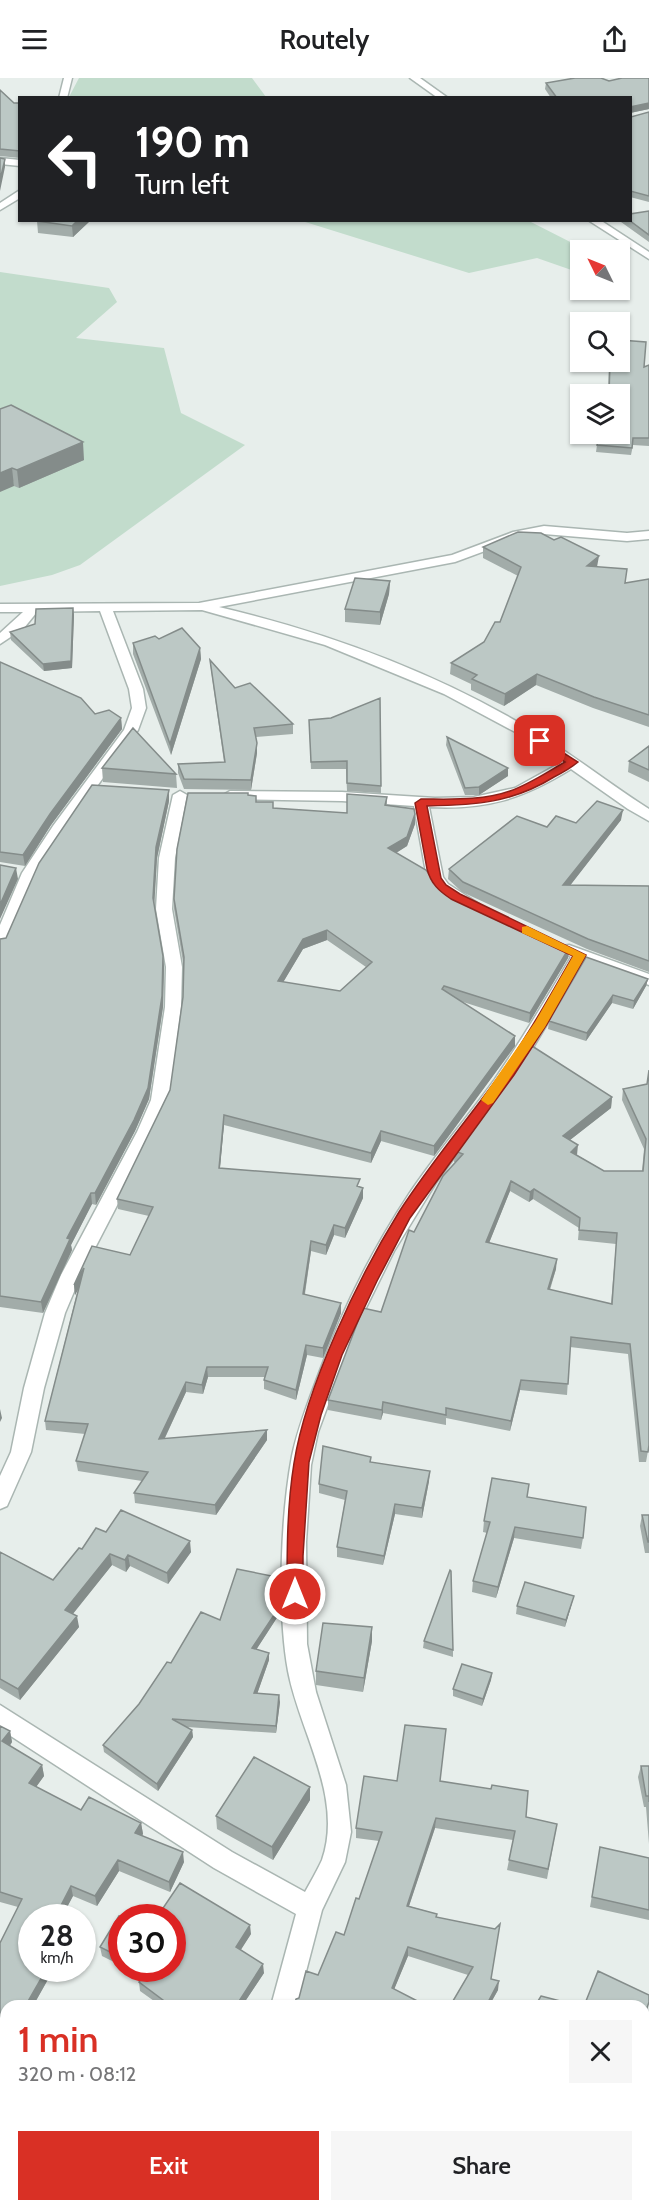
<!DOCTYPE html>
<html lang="en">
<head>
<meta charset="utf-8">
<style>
  body { margin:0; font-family:Cabin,sans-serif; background:#f6f6f6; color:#202124; height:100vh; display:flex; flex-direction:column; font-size:22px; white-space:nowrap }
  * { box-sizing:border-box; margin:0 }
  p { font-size:20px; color:#757577 }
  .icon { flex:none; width:33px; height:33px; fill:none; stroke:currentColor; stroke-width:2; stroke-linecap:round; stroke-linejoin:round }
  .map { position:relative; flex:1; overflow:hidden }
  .drawer { position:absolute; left:0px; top:1922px; width:650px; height:212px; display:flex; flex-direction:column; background:#fff; border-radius:18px 18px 0 0; box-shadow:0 2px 4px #0004 }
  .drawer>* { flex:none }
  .guide { position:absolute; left:18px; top:18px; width:614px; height:126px; border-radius:0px; box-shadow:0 2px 4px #0004; background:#202124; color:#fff; overflow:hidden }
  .needle { width:39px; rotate:313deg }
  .fabs { position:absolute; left:570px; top:162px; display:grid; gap:12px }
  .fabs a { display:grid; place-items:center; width:60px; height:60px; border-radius:0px; background:#fff; box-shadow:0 2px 4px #0004; font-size:30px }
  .speed { position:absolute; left:18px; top:1826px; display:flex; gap:12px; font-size:30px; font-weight:700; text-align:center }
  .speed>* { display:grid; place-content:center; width:78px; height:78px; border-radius:50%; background:#fff; box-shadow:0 2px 4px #0004; line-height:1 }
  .speed small { font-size:15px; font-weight:400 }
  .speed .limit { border:9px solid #d22; background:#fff; color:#111 }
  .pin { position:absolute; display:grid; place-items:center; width:51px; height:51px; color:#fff; margin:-26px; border-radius:12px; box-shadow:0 3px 9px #0006 }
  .me { position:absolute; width:66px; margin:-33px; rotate:0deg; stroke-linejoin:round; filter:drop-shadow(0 0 4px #0008) }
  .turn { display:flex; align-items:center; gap:21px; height:126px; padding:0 18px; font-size:27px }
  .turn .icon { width:78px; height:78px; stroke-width:2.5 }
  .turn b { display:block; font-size:42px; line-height:51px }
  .round { display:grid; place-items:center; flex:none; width:63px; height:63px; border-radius:0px; background:#f6f6f6 }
  .head { display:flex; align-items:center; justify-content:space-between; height:102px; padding:0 18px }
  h1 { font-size:36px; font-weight:600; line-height:45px; color:#d93025 }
  .action { display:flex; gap:12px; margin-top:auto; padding:12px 18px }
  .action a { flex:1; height:69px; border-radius:0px; background:#d93025; color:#fff; font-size:24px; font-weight:600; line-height:69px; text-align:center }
  .action a+a { background:#f6f6f6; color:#202124 }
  header { display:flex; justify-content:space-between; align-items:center; height:78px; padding:0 18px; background:#fff; font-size:27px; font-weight:600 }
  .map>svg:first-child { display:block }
</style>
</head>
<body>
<header><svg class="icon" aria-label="menu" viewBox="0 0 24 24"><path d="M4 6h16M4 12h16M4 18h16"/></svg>Routely<svg class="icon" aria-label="share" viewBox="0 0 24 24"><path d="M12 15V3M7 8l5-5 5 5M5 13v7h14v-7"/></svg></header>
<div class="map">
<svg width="649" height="2132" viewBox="0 0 649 2132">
  <rect width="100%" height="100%" fill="#e7eeeb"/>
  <path fill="#c2dccc" d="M79,0H252L266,19H69Z
    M302,143H529L586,172H580V195L537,180L469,195Z
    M0,194L109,210L117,224L76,260L164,270L181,335L245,367L80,487L52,497L0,508Z"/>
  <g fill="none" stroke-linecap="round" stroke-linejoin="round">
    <defs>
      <path id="minor" d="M64,0H72L67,20H59Z
        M410,0H420L448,20H438Z
        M0,80L20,82V88L0,86Z
        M20,112V120L0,132V125Z
        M588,142H600L649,174V181Z
        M544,448L627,455L649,453V461L627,463L544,456L520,460L455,484L219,529C328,555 432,593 528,650C570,674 608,705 649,731V743L628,731L571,691C522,721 487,732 429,729L443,799L448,806L479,826L477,829H465L436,812L427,800L414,728L342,723L230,721L223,717L230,713L342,714L435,720L474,719L515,710L562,684L519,656L444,616L325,567L202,532L113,533L143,611L146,630L138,652L65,752L38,795L8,866L6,870L0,871V847L22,795L53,748L124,652L132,630L129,611L100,533L37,534L24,550L0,566V555L23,534H0V526L199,525L452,477L513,454Z
        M180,713L187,717L175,780L172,831L182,889L181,929L169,1022L155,1054L81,1197L65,1235L44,1310L31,1374L7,1428L0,1431V1398L11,1374L24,1310L45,1235L61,1197L137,1054L151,1022L165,929L166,889L156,831L159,780L173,717Z
        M569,867L649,896V907L584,884L525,983L437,1103L394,1173L357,1248L318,1354L311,1387L306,1464L307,1566L316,1614L346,1707L351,1754L345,1784L322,1832L297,1928H271L296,1836L214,1790L0,1651V1627L232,1774L305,1814C311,1803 317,1793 322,1782C344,1719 299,1653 288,1593C277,1533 281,1437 292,1378C298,1349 309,1322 319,1295C342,1232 372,1172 409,1116C436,1076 467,1040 495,1001C522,961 547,920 571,879L561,872L563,868Z
        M230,2127H258L257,2132H229Z"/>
    </defs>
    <use href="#minor" stroke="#aab6b2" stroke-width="3"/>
    <use href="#minor" fill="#fff" fill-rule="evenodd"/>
  </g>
  <path fill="#a2aca9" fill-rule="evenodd" d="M649,0V31L630,35V20H551L545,11L546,5L609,3Z
    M0,12L14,25H20V80L0,78Z
    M649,34V124L630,119V38L631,39Z
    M649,133V164L621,144V142H630Z
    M91,142L73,159L38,155L37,143Z
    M609,284H620L644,289L649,287V368L633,367L631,377L596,374L597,367L608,316Z
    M0,331L84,382L19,410L14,408Z
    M483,469L597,489L625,505L649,501V649L593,630L536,607L504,628L471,612V606L450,596L451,585L484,564L500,544L518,498L483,480Z
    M390,503L389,516L380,547L345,544V531Z
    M73,530L74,537L72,590L44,593L11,562L10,554L35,546Z
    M159,561L200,570L201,581L171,677L133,576V565Z
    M210,582L235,610L293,646V656L256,659L257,675L251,712L184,711L178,695V686L224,684L211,592Z
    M0,584L95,636L121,640L122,651L51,747L25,788L0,784Z
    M380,620L381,715L347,713L346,691H311L309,642L331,640Z
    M447,659L508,698L479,717H465L446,667Z
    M649,668V704L628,694L629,683Z
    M102,690L176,696L177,710L103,704Z
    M248,717L256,718V724H273V730L347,735L387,719V728L415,736V746L407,768L396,775L449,814L569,870L568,880L529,945L460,923L515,968L434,1078L381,1063L371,1085L224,1047L220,1090L360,1109L363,1110V1120L345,1160L334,1157L326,1177L311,1173L305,1216L341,1235L323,1280L307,1277L296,1322L264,1311V1302L265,1299H208L203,1316L186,1314L165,1360L267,1362L216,1437L135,1425L134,1415L142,1403L78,1393L76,1383L85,1356L46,1352L45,1343L78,1211L75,1217L74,1207L130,1177L149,1138L118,1131L117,1121L170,1012L183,919V884L174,831V821ZM327,862L366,889L340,913L283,904L303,871Z
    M169,723L157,780L154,826L164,889L163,929L149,1021L135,1053L96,1127L92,1126L71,1167L72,1172L43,1235L0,1229V861L6,860Z
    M621,742L570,807L649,808V894L587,871L462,814L448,801L449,791L547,749L576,745Z
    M648,901L646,908L633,931L612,925L586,963L548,951L549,943Z
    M647,1006L649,1367L646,1384H639L628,1276L570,1269L567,1317L520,1312L510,1353L446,1340V1347L383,1335L381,1342L328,1332V1322L381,1234L414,1154L456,1084H454L455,1073L612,1019L611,1030L570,1062L577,1077L604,1093H642L644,1071L622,1022L623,1011ZM510,1113L529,1124L533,1121L579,1150L578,1162L616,1166L611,1226L550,1212L556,1191L489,1165Z
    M371,1379V1384L429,1403L422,1440L395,1436L383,1487L337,1479V1469L345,1422L319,1415V1406Z
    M527,1419L583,1460L581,1471L514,1460L496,1520L472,1514L473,1503L487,1455L483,1454L484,1443Z
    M642,1437H649V1475H645L640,1448Z
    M106,1454L191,1474L168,1506L130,1488L126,1494L112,1487L73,1536L79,1549L20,1622L0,1610V1474L53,1502L82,1471Z
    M282,1500V1536L280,1535L256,1572L269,1582L257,1616L280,1624L276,1655L187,1649L192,1652L193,1659L158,1713L104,1674L103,1667L139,1626L171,1585L220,1542Z
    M572,1525L565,1549L516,1536L517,1528Z
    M372,1549V1563L363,1614L316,1607V1593Z
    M424,1563L453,1572V1579L423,1570Z
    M492,1595L491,1602L482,1628L453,1618V1611Z
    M0,1648L10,1653L12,1664L10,1668L42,1687L44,1698L36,1709L81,1732L141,1745L143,1756L142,1757L184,1784L170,1814L119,1793L97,1828L73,1818L32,1890H50L51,1896L33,1928H6V1964L0,1961V1865L18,1829L0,1824Z
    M641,1688H649V1766L646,1729H644L638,1699Z
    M397,1703H440L526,1739L557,1746L547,1801L507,1792L513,1762L435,1750L409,1828L437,1836L436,1840L491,1901L498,1912L489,1928H450L468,1897L408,1878L394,1911L299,1920L318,1897L344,1857L359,1821L379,1763L356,1760V1750Z
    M310,1709V1722L273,1782L217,1751L216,1738Z
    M600,1769L649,1780V1842L590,1829Z
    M122,1839V1888L102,1878L100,1869Z
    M251,1856L240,1872L264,1895L242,1928H161L140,1913L139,1904L143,1899L126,1890H172Z
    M300,2127H404L420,2132H315Z
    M566,2127H579L578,2132Z"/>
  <path fill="#848c8a" d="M649,25V31L630,35V29Z
    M5,81V89L0,113V102Z
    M78,142H91L73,159L72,148Z
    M83,364L84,382L19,410L17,392Z
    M12,390L14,408L0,414V395Z
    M599,478L597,489L587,488Z
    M390,503L389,516L380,547V534Z
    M73,530L74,537L72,590L44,593L43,586Z
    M200,570L201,581L171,677L170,666Z
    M537,596L536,607L504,628L505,616Z
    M121,640L122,651L51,747L25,788L23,777L50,736Z
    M257,665V675L251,712V702Z
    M508,690V698L479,717V709Z
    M169,712V723L157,780L154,831L153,820L156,769Z
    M623,732L621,742L562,818L563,807Z
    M415,736V746L407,768L388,780V770Z
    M16,790L18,801L0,841V827Z
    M327,852V862L303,871L278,913V903L303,861Z
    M569,870L568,880L529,945L530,935Z
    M163,878L164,889L163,929L149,1021L135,1053L96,1127L95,1115Z
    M648,901L646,908L633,931L634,923Z
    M613,917L612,925L586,963L587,955Z
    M515,958V968L434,1078V1068Z
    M612,1019L611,1030L561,1069L563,1058Z
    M224,1037V1047L219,1100V1090Z
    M381,1053V1063L371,1085V1075Z
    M578,1067L577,1077L571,1074Z
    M511,1103L510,1113L485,1175L486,1164Z
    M363,1110V1120L345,1160V1150Z
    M534,1111L533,1121L529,1124L530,1114Z
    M91,1115L92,1126L71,1167L72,1172L43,1235L41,1224L67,1160Z
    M334,1147V1157L326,1177V1167Z
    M311,1163V1173L303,1226V1216Z
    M557,1181L556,1191L546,1222L548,1211Z
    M84,1190L85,1200L75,1217L74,1207Z
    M341,1225V1235L323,1280V1270Z
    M306,1267L307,1277L296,1322V1312Z
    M207,1289L208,1299L203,1316L202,1307Z
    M521,1302L520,1312L510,1353L511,1343Z
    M186,1304V1314L160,1370L159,1361Z
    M383,1324V1335L381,1342L382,1332Z
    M0,1331L2,1340L0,1344Z
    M267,1352V1362L216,1437L215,1427Z
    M430,1393L429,1403L422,1440V1430Z
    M395,1426V1436L383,1487L384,1478Z
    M515,1449L514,1460L496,1520L498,1509Z
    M190,1463L191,1474L168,1506L167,1495Z
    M110,1476L112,1487L67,1543L65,1532Z
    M128,1477L130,1488L126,1494L125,1482Z
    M574,1518L572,1525L565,1549L566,1542Z
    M280,1528V1535L252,1578V1570Z
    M77,1538L79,1549L20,1622L18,1611Z
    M372,1549V1563L363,1614L364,1600Z
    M269,1575V1582L255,1622L254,1615Z
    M492,1595L491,1602L482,1628L483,1621Z
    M279,1617L280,1624L276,1655V1648Z
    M192,1652L193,1659L158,1713L157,1706Z
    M10,1653L12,1664L5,1674L2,1663Z
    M42,1687L44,1698L31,1716L29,1705Z
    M310,1709V1722L273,1782L272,1769Z
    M436,1740L435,1750L406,1837L407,1828Z
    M141,1745L143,1756L137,1765L135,1755Z
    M183,1774L184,1784L170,1814L169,1804Z
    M118,1782L119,1793L97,1828L95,1818Z
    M71,1808L73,1818L62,1839H55Z
    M250,1847L251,1856L237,1878L236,1869Z
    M408,1869V1878L391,1919L392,1910Z
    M263,1886L264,1895L242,1928H236Z
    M47,1890H50L51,1896L33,1928H27V1925Z
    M499,1903L498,1912L489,1928H486Z"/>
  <path fill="#bcc8c5" stroke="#848c8a" stroke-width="1.5" fill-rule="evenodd" d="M575,0H601L609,3L622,0H649V25L630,29V20H557L546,5Z
    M0,12L14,25H20V73L0,71Z
    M649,34V118L630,113V38L631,39Z
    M0,80L5,81L0,102Z
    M649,133V157L629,142H630V136Z
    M38,142H78L72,148L37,143Z
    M620,262L646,264L644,289L649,287V360H633L632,370L597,367L600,356H620V316H609L610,284H620Z
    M11,327L83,364L17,392L12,390L0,395V331Z
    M518,454L541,455L554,462L561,459L599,478L587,488L627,491L625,505L649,501V637L594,619L537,596L505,616L472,601L477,597L451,585L484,564L495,544H500L521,489L483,469Z
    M355,500L390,503L380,534L345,531Z
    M73,530L71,583L43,586L10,554L35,546L36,531Z
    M182,550L200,570L170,666L133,565L155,558L159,561Z
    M210,582L235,610L250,605L293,646L254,650L257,665L251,702L184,701L178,686L225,684Z
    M0,584L81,620L95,636L109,632L121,640L50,736L23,777L0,774Z
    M380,620L381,708L347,705V683L311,684L309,642L331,640Z
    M133,650L176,696L102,690Z
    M447,659L508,690L479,709L465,710Z
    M649,668V692L629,683Z
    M92,707L169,712L156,769L153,820L163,878L162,918L148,1010L134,1042L95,1115H91L67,1160L70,1161L41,1224L0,1218V861L6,860L39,785Z
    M188,715H248V717L256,718V724H273V730L347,735V716L387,719L385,727L414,731L415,736L407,759L388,770L426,792L435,804L449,814L569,870L530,935L444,908L442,911L515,958L434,1068L381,1053L371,1075L224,1037L219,1090L360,1101L357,1108L363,1110L345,1150L334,1147L326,1167L311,1163L303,1216L341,1225L323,1270L306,1267L296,1312L264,1302L268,1289H207L202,1307L186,1304L159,1361L267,1352L215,1427L134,1415L148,1394L76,1383L88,1346L45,1343L84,1190L74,1207L92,1168L130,1177L153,1129L117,1121L170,1012L183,919L184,879L174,821L177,771ZM327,852L372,884L340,913L278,903L303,861Z
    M597,723L623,732L563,807L649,808V883L588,861L463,804L449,791L517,738L547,749L556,738L576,745Z
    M0,787L16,790L0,827Z
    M586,879L648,901L634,923L613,917L587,955L549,943Z
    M532,968L612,1019L563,1058L578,1067L571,1074L604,1093H643L646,1061L623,1011L647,1006L649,992V1367L648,1374L641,1373L630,1266L571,1259L568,1306L521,1302L511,1343L446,1330V1337L383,1324L382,1332L328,1322L363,1230L381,1234L409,1152L414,1154L443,1098L463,1076L455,1073ZM511,1103L530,1114L534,1111L580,1140L579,1152L617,1155L612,1226L548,1211L557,1181L486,1164Z
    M323,1368L371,1379L370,1384L430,1393L422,1430L395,1426L384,1478L337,1469L347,1413L319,1406Z
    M492,1400L529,1406L527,1419L586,1429L583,1460L515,1449L498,1509L473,1503L490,1444L484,1443Z
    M121,1432L190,1463L167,1495L128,1477L125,1482L110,1476L65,1532L77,1538L18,1611L0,1601V1474L53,1502L79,1470L82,1471L96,1450L106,1454Z
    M642,1437H649V1464H648Z
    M237,1491L282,1500V1529L280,1528L252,1570L269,1575L254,1615L279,1617L276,1648L172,1641L192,1652L157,1706L103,1667L139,1626L167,1584L171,1585L201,1534L220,1542Z
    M450,1492L451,1493L453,1572L424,1563Z
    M525,1504L574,1518L566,1542L517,1528Z
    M323,1545L372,1549L364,1600L316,1593Z
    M462,1586L492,1595L483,1621L453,1611Z
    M405,1647L446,1651L440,1703L491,1711L492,1707L528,1713L526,1739L557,1746L548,1791L509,1782L515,1753L436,1740L407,1828L437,1836L436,1839L495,1851L500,1846L491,1901L499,1903L486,1928H450L473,1889L408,1869L392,1910L427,1928H294L296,1921L299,1920L306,1893L318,1897L336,1854L344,1857L356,1820L359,1821L382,1754L356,1750L364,1698L397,1703Z
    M0,1648L10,1653L2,1663L42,1687L29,1705L81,1732L89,1719L141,1745L135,1755L183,1774L169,1804L118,1782L95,1818L71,1808L55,1839H32V1890H47L27,1925L31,1928H6V1955L0,1953V1865L22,1821L0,1814Z
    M254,1679L310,1709L272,1769L216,1738Z
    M641,1688H649V1724V1718H646Z
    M600,1769L649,1780V1832L592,1819Z
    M180,1805L250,1847L236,1869L263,1886L236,1928H171L139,1904L147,1893L142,1890H172V1839H157Z
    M119,1838L122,1839V1880L100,1869Z
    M598,1893L649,1917V1924L644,1939V1928H584Z
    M541,1918L576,1927V1928H535Z
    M644,2042L649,2044V2059L645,2070L644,2069Z
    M0,2078L6,2082V2127H144L155,2132H0Z
    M323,2127H404L420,2132H338Z"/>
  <path fill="#d93025" stroke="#8d1f18" stroke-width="1.5" d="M540,660L578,684C571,690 562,695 554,699C512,725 476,727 427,728L441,800L446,807L460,816L586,877L547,946L514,997L410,1140L377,1203L342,1277L321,1337L309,1384L303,1478V1516L301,1522L295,1524L289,1522L287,1516C287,1473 287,1428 294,1385C306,1309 358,1200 399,1134C431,1084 470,1039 504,991C530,955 551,916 573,878L451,821C439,813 431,806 427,791L415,725L421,721C450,721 482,723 510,713C530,706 547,694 565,684L536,665L535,663Z"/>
  <path fill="#f59e0b" d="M527,848L586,877L545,949L493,1025L488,1027L481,1022L535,944L573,878L522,855V849Z"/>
</svg>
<div class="fabs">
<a><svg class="needle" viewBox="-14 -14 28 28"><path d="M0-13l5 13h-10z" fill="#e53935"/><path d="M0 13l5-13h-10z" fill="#757577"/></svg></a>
<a><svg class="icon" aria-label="search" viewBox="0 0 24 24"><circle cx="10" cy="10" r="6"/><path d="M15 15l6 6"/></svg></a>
<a><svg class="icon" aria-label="layers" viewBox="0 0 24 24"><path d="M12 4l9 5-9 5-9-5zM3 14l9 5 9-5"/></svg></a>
</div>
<div class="speed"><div>28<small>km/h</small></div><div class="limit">30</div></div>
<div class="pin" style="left:540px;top:663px;background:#d93025"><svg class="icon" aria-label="arrive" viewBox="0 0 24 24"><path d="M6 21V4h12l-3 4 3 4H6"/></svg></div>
<svg class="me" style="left:295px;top:1516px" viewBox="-20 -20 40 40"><circle r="17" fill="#d93025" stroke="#fff" stroke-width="3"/><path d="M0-11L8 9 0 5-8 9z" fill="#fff"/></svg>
<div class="guide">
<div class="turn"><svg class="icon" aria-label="left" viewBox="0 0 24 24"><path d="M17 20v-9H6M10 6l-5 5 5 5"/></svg><div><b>190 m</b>Turn left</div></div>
</div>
<section class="drawer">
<div class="head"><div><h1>1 min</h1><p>320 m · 08:12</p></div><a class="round"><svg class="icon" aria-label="close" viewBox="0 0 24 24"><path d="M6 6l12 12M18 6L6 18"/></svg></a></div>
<div class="action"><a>Exit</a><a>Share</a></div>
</section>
</div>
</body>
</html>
